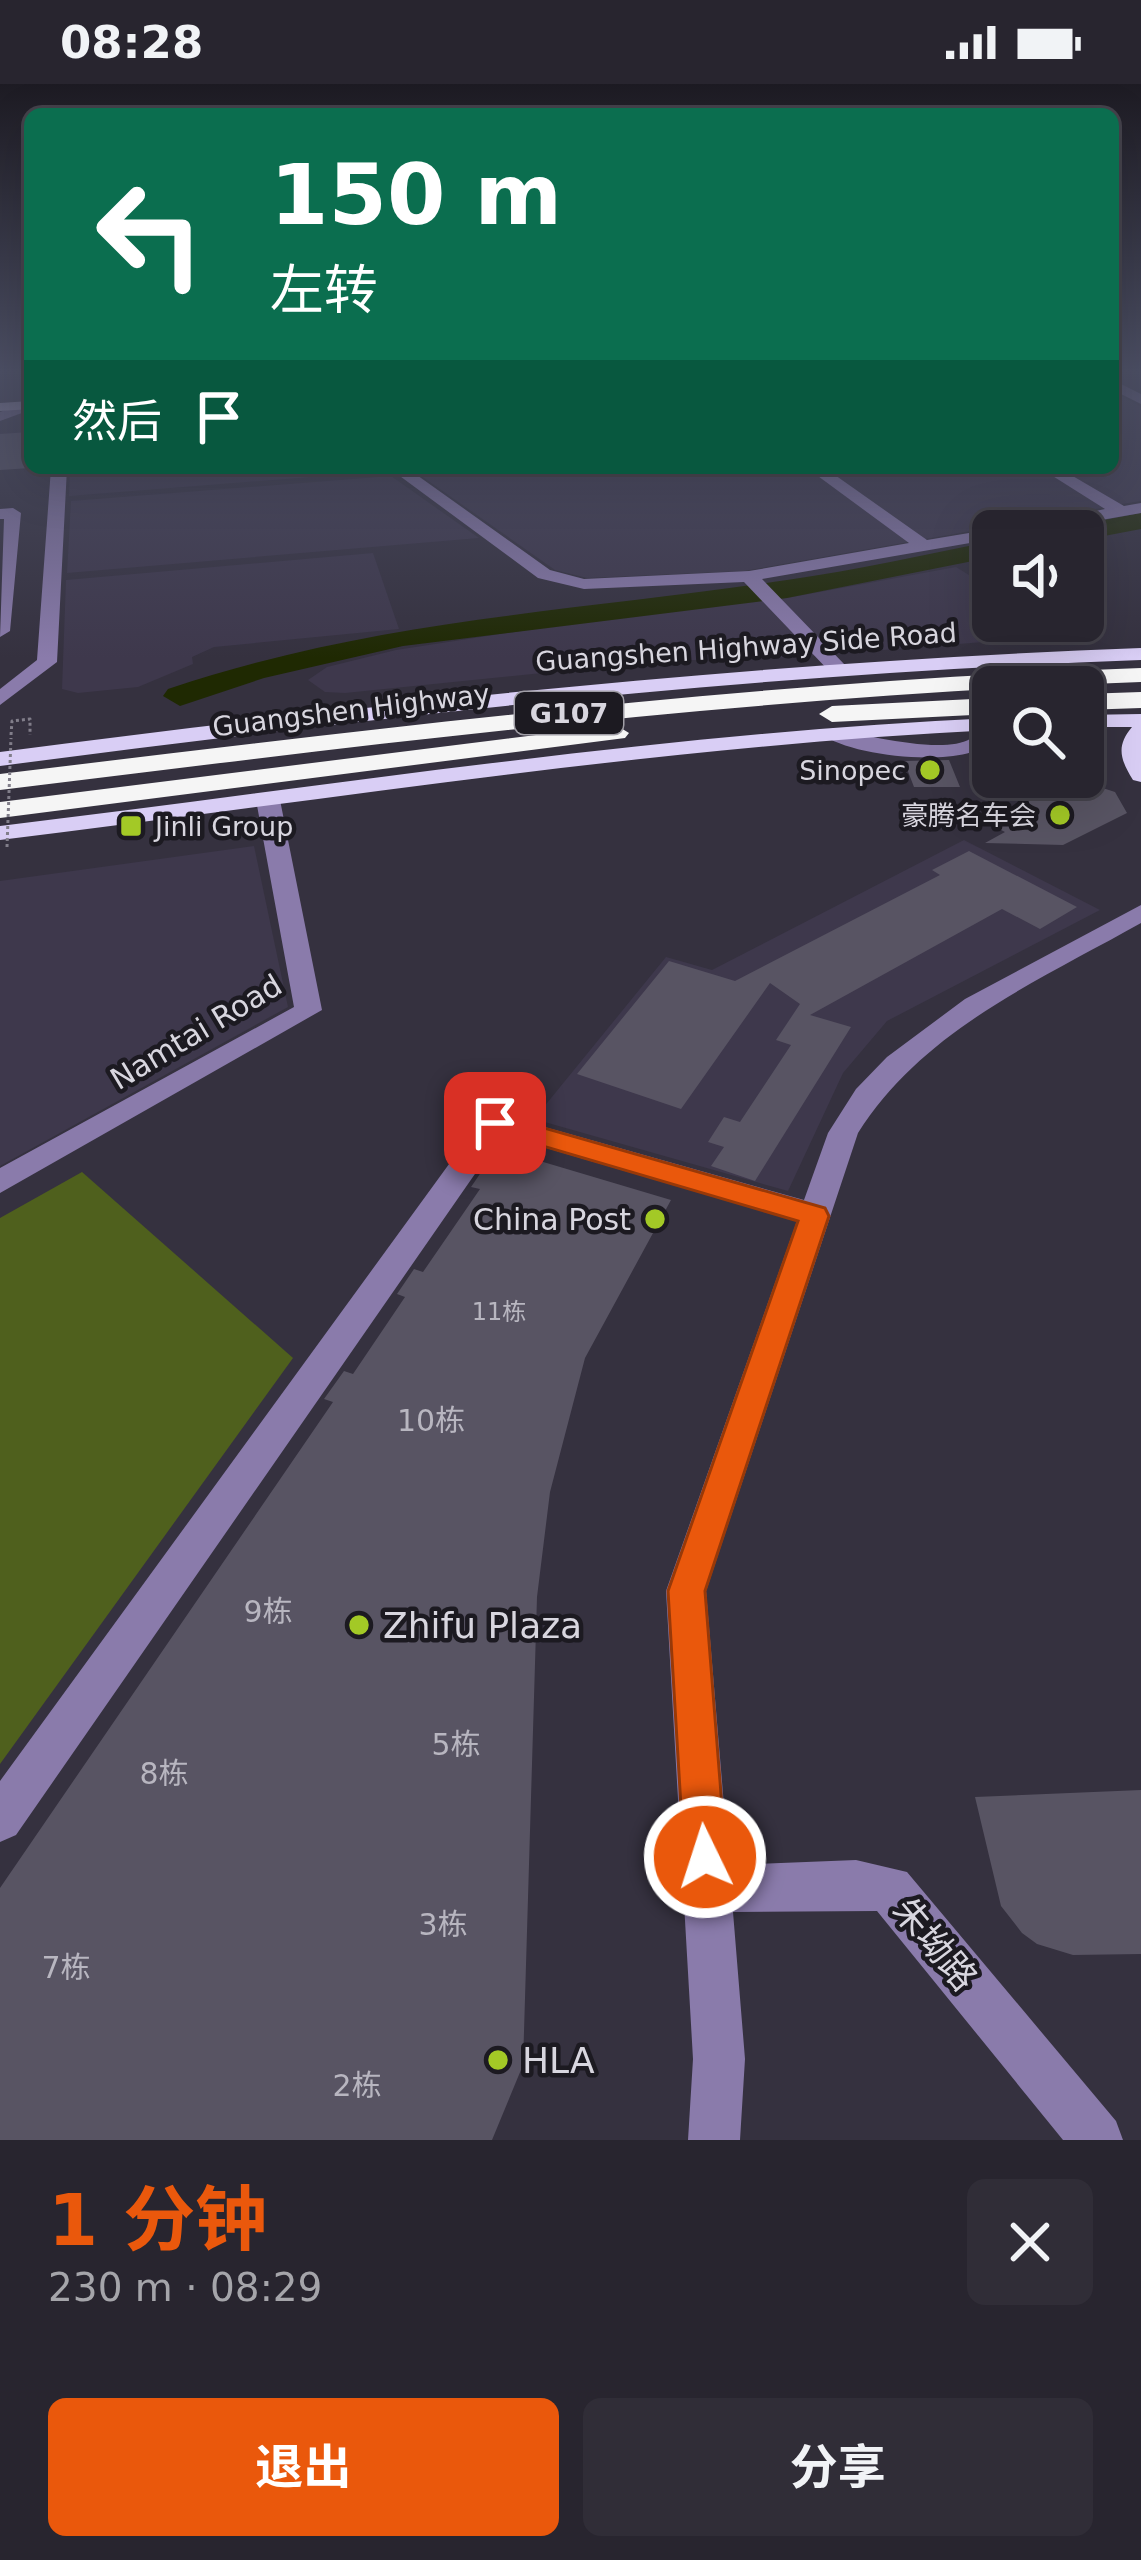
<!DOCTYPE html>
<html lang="zh">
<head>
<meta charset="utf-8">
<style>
  body { margin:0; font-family:"DejaVu Sans","Noto Sans SC",sans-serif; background:#302d37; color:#f1f3f6; height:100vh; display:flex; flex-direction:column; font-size:45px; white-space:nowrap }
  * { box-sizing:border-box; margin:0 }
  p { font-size:39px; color:#a5a5aa }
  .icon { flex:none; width:66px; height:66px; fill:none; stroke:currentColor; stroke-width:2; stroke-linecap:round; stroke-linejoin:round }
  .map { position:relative; height:2056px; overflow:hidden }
  .drawer { display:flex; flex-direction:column; background:#28252f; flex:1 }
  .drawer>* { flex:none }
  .hud { position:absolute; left:24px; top:24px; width:1095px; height:366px; border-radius:18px; box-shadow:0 12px 48px #0002,0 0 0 3px #44424b; background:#0b6e4f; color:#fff; overflow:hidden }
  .buttons { position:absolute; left:972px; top:426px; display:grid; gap:24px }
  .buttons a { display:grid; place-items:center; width:132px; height:132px; border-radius:18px; background:#28252f; box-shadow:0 12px 48px #0002,0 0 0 3px #44424b; font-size:60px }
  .pin { position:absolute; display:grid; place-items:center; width:102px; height:102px; color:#fff; margin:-51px; border-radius:24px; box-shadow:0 6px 18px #0006 }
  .me { position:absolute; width:132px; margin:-66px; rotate:356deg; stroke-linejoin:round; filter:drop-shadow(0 0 9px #0008) }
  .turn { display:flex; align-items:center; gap:42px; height:252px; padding:0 48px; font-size:54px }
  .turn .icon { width:156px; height:156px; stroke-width:2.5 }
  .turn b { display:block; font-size:84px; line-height:102px }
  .then { display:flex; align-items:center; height:114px; padding:0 48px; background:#0003; gap:24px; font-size:45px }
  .round { display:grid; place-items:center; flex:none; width:126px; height:126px; border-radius:18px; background:#302d37 }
  .summary { display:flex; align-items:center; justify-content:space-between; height:204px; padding:0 48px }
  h1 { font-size:72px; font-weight:700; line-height:90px; color:#ea580c }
  .action { display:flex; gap:24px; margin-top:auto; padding:24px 48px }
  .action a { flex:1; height:138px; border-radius:18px; background:#ea580c; color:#fff; font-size:48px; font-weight:700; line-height:138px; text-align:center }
  .action a+a { background:#302d37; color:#f1f3f6 }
  .status { display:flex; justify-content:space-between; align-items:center; height:84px; padding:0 60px; background:#28252f; direction:ltr }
  .status svg { height:33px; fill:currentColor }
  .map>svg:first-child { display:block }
</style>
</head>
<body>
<div class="status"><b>08:28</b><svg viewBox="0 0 49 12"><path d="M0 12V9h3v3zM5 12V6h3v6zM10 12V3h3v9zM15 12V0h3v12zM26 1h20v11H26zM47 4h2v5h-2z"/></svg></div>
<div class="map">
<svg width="1141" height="2056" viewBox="0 0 1141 2056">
  <rect width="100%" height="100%" fill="#35313f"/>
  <path fill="#3e384c" d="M1113,307L1141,323V417L1115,421L1053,384H1113Z
    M70,384H384L388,387L69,412Z
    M410,384H1043L1107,423L744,487L587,494L555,486Z
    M391,392L479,454L67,489L71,417Z
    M373,469L399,545L214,563L192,573L193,580L138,603L78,609L62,605L66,496Z
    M956,483L993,506V537H1021L1034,554L795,573L660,577L345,609L325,608L308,596L327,583L396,566L671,524L787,514Z
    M964,756L1100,826L887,937L843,989L788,1107L534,1035L666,873L712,886Z
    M254,762L288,923L0,1082V797Z"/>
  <path fill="#4f601d" d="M82,1088L293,1274L0,1680V1134Z"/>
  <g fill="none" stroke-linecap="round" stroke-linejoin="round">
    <path fill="#1f2902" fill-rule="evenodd" d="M1141,429V445L1083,456V447H1070L1073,442Z
      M993,457V473L787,514L403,562L264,594L180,622L163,612L168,605C375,535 574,528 787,496C856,486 925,471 993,457Z"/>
  </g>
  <path fill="#585463" d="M30,348V384L0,386V350Z
    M949,676L960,703H914L904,677Z
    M1075,695L1115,708L1127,729L1063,761L985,759L1005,748L984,737Z
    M969,767L1077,823L1040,845L1002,825L810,931L851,943L755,1097L711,1082L724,1063L708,1058L724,1033L740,1038L791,961L776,956L800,920L770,899L681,1025L577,990L669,877L735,897L940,791L932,786Z
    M506,1067L671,1116L585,1274L550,1408L537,1513L523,1981L492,2056H0V1804L333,1318L324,1315L344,1287L353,1290L405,1213L397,1210L414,1185L423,1188L480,1105L471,1103L486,1081L494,1084Z
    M1141,1706V1870L1073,1871L1037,1860L1022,1849L1001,1822L975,1713Z"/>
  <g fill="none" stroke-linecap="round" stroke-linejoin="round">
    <path stroke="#817e8a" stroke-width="3" stroke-dasharray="3 3" stroke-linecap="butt" d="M11,651L12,637L30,635V651"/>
    <path fill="#8a7bab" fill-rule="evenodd" d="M1113,296L1141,310V320L1113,306Z
      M30,317V326L0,337V328Z
      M51,384H67L57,578L0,621V605L37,576Z
      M389,384H407L550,486L584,495L749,487L909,459L807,384H825L927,456L993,445L1000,447H993V455L762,495L845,581L848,585L838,591L831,589L744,498L584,505L538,494Z
      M1040,384H1059L1124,422L1141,419V429L1039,447H1001L1105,425Z
      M13,424L21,429L10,547L0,553L4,435H0V425Z
      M993,637V656C968,686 850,673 822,650L833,644C863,651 943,671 970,655C980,649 982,641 993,637Z
      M268,709L280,716L322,926L0,1109V1084L294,923L256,716Z
      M1141,821V839C1038,897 923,946 858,1049L706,1507L729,1781L856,1776L907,1788L1116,2037L1123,2056H1063L877,1827L733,1828L745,1975L740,2056H688L693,1975L666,1507L797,1137L502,1051L16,1751L0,1758V1697L484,1032L495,1029L804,1116L828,1049L856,1005L887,973L965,915Z"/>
    <path fill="#d9cef5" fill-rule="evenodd" d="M30,317V325L0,327V319Z
      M1141,564V576C758,590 379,632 0,682V668C379,619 758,578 1141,564Z
      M1141,630V698L1133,696C1120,675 1116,662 1132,643H1083V631Z
      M993,634V646C661,662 330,716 0,756V742C330,702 661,649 993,634Z"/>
    <path fill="#f5f5f5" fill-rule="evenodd" d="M1141,584V598C759,612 380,659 0,706V690C380,644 758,597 1141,584Z
      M1141,608V624L1083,626V610Z
      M993,614V630L832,638L819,630L832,622Z
      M616,641L629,649L625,654L0,734V718Z"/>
    <path stroke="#817e8a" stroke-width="3" stroke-dasharray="3 3" stroke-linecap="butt" d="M7,763L11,654"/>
  </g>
  <linearGradient id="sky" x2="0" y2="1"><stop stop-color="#1d1b23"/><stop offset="0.5" stop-color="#4b4e63"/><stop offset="1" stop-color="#4b4e63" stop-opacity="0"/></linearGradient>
  <rect width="1141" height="574" fill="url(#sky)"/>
  <path fill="#ea580c" stroke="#983908" stroke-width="3" d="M495,1030L825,1124L829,1132L705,1507L726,1773L720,1788L705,1794L690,1788L684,1773L668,1507L798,1137L485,1045L481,1039L485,1032Z"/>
  <g fill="#a3c926" stroke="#1c1a21" stroke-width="4.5">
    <circle cx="930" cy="686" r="12"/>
    <circle cx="1060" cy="731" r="12"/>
    <rect x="119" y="730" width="24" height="24" rx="6"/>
    <circle cx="655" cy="1135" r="12"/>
    <circle cx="359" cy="1541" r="12"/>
    <circle cx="498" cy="1976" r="12"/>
  </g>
  <g text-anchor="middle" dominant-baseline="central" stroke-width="9" stroke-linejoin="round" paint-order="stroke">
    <g font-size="24" fill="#b8b6c0">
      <text x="499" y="1228">11栋</text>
    </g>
    <g font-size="27" fill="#d8d6df" stroke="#1c1a21">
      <text transform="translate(746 563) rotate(-4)">Guangshen Highway Side Road</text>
      <text transform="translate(351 626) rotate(-7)">Guangshen Highway</text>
    </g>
    <rect fill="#1c1a21" stroke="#a09ea6" stroke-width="3" x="515" y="608" width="108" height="42" rx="9"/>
    <g font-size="27" font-weight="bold" fill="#d8d6df">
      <text x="569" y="629">G107</text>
    </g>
    <g font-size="27" fill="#d8d6df" stroke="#1c1a21" text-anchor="end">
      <text x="906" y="686">Sinopec</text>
      <text x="1036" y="731">豪腾名车会</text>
      <text x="155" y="742" text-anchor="start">Jinli Group</text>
    </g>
    <g font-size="30" fill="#d8d6df" stroke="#1c1a21">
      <text transform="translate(196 948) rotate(-31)">Namtai Road</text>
    </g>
    <g font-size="30" fill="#d8d6df" stroke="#1c1a21" text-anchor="end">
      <text x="631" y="1135">China Post</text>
    </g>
    <g font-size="30" fill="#b8b6c0">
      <text x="431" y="1336">10栋</text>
      <text x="268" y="1527">9栋</text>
      <text x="456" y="1660">5栋</text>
      <text x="164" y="1689">8栋</text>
      <text x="443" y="1840">3栋</text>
      <text x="66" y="1883">7栋</text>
      <text x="357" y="2001">2栋</text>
    </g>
    <g font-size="36" fill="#d8d6df" stroke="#1c1a21" text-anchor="start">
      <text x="383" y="1541">Zhifu Plaza</text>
      <text x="522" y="1976">HLA</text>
    </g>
    <g font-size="36" fill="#d8d6df" stroke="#1c1a21">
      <text transform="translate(935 1860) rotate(50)">朱坳路</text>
    </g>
  </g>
</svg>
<div class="buttons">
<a><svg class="icon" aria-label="sound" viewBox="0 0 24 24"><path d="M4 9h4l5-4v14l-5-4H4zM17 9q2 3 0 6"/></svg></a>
<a><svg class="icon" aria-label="search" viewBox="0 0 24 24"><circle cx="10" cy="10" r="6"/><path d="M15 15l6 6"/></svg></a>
</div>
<div class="pin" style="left:495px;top:1039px;background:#d93025"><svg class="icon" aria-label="arrive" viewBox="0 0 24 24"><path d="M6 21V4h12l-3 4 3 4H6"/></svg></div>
<svg class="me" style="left:705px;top:1773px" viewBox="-20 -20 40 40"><circle r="17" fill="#ea580c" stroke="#fff" stroke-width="3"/><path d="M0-11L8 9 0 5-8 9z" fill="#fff"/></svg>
<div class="hud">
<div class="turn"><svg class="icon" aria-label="left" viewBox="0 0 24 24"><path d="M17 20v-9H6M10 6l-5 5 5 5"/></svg><div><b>150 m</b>左转</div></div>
<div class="then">然后<svg class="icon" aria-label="arrive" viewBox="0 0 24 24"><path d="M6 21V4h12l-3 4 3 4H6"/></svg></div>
</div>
</div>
<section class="drawer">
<div class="summary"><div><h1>1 分钟</h1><p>230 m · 08:29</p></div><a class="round"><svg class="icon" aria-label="close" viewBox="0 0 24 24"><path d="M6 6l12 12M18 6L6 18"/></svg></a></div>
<div class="action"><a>退出</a><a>分享</a></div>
</section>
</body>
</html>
